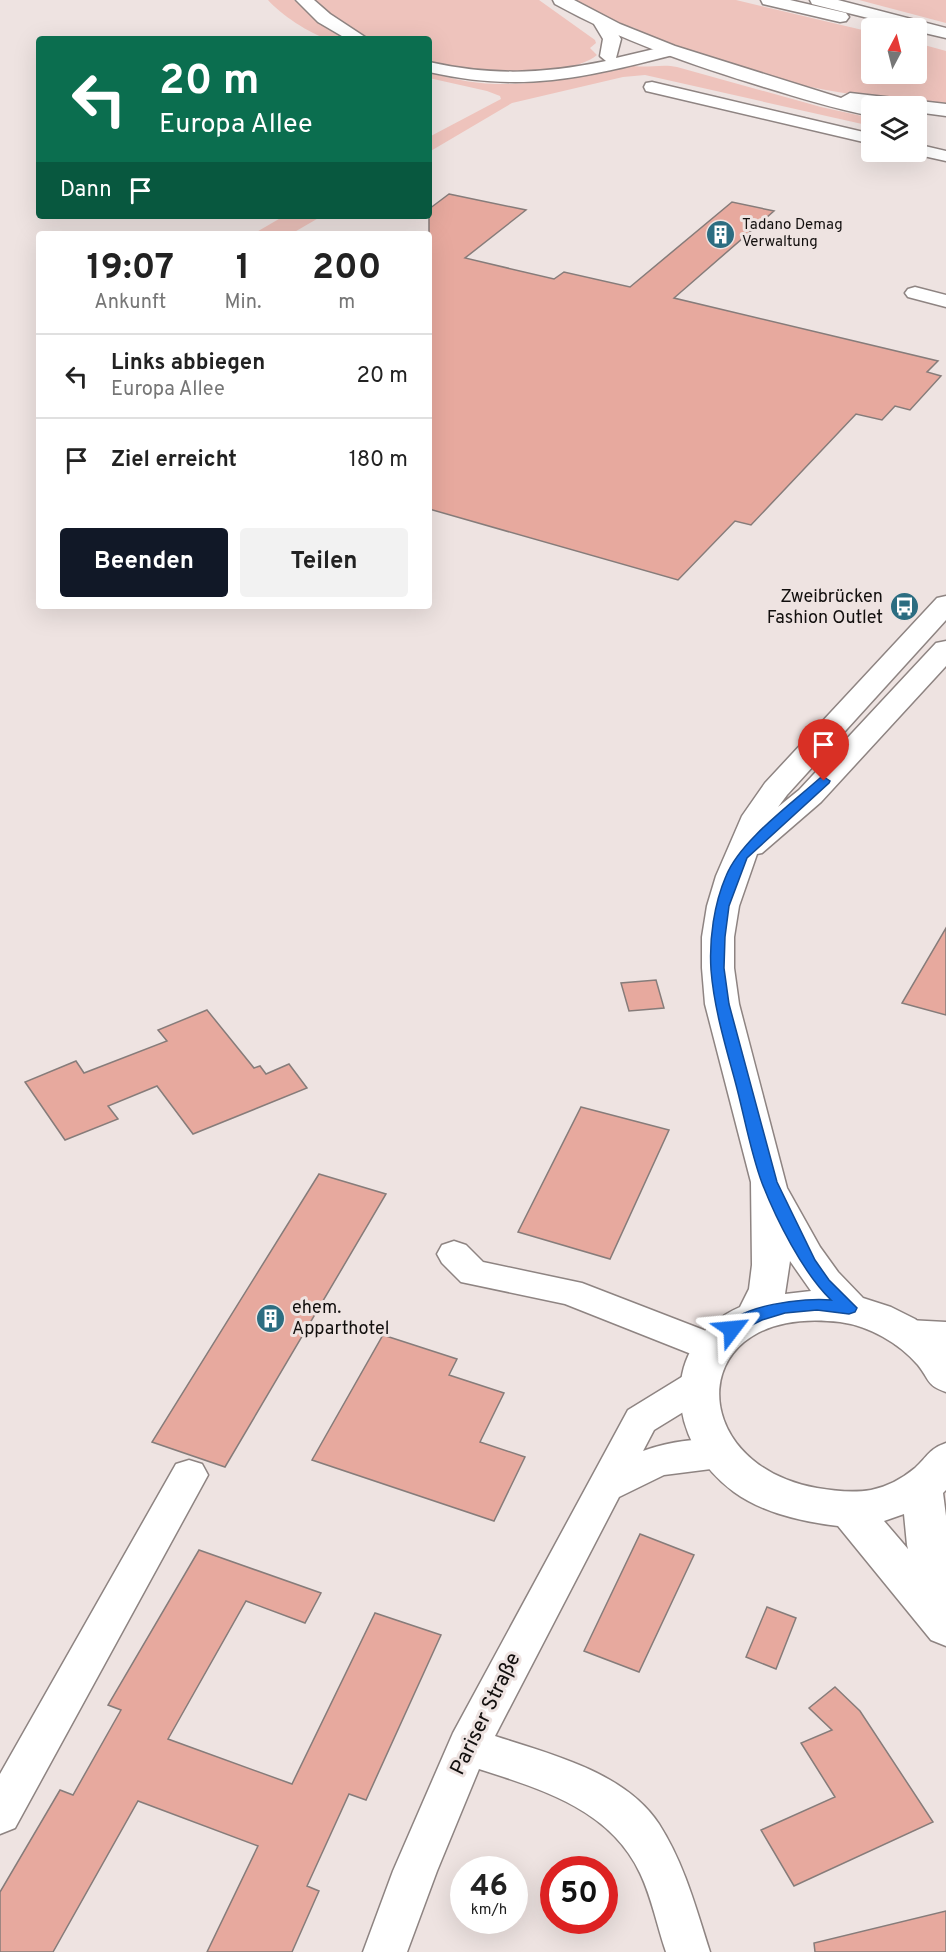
<!DOCTYPE html>
<html lang="de">
<head>
<meta charset="utf-8">
<style>
  body { margin:0; font-family:Overpass,sans-serif; background:#f2f2f2; color:#222; height:100vh; display:flex; flex-direction:column; font-size:22px; white-space:nowrap }
  * { box-sizing:border-box; margin:0 }
  p { font-size:20px; color:#767676 }
  .icon { flex:none; width:33px; height:33px; fill:none; stroke:currentColor; stroke-width:2; stroke-linecap:round; stroke-linejoin:round }
  .map { position:relative; flex:1; overflow:hidden }
  .drawer { position:absolute; left:36px; top:231px; width:396px; height:378px; display:flex; flex-direction:column; background:#fff; border-radius:6px; box-shadow:0 6px 24px #0002 }
  .drawer>* { flex:none }
  .top-card { position:absolute; left:36px; top:36px; width:396px; height:183px; border-radius:6px; box-shadow:0 6px 24px #0002; background:#0b6e4f; color:#fff; overflow:hidden }
  .needle { width:39px; rotate:7deg }
  .controls { position:absolute; left:861px; top:18px; display:grid; gap:12px }
  .controls a { display:grid; place-items:center; width:66px; height:66px; border-radius:6px; background:#fff; box-shadow:0 6px 24px #0002; font-size:30px }
  .speed { position:absolute; left:450px; top:1856px; display:flex; gap:12px; font-size:30px; font-weight:700; text-align:center }
  .speed>* { display:grid; place-content:center; width:78px; height:78px; border-radius:50%; background:#fff; box-shadow:0 6px 24px #0002; line-height:1 }
  .speed small { font-size:15px; font-weight:400 }
  .speed .limit { border:9px solid #d22; background:#fff; color:#111 }
  .pin { position:absolute; display:grid; place-items:center; width:51px; height:51px; color:#fff; margin:-62px -26px; border-radius:50% 50% 50% 0; rotate:-45deg; box-shadow:0 0 6px #0007 }
  .pin .icon { rotate:45deg }
  .me { position:absolute; width:66px; margin:-33px; rotate:61deg; stroke-linejoin:round; filter:drop-shadow(0 0 4px #0008) }
  .turn { display:flex; align-items:center; gap:21px; height:126px; padding:0 24px; font-size:27px }
  .turn .icon { width:78px; height:78px; stroke-width:2.5 }
  .turn b { display:block; font-size:42px; line-height:51px }
  .then { display:flex; align-items:center; height:57px; padding:0 24px; background:#0003; gap:12px; font-size:22px }
  .eta { display:flex; justify-content:space-evenly; align-items:center; height:102px; text-align:center }
  .eta b { font-size:36px; font-weight:700; line-height:42px }
  .primary-button { display:flex; gap:12px; margin-top:auto; padding:12px 24px }
  .primary-button a { flex:1; height:69px; border-radius:6px; background:#111827; color:#fff; font-size:24px; font-weight:700; line-height:69px; text-align:center }
  .primary-button a+a { background:#f2f2f2; color:#222 }
  ul { padding:0; list-style:none }
  li { display:flex; align-items:center; gap:18px; height:84px; padding:0 24px; border-top:2px solid #e0e0e0 }
  li div { flex:1 }
  li b { display:block; font-size:22px }
  li em { font-style:normal }
  .map>svg:first-child { display:block }
</style>
</head>
<body>
<div class="map">
<svg width="946" height="1952" viewBox="0 0 946 1952">
  <rect width="100%" height="100%" fill="#eee3e1"/>
  <path fill="#eec3bc" d="M268,0H294L322,25L347,39C341,39 333,40 328,39C310,34 280,14 268,0Z
    M314,0H539L595,40L596,43L590,48L597,55C578,71 517,78 493,75C472,73 450,67 429,62V39H371L344,24Z
    M573,0H736L871,32L872,74H916L917,43L946,51V105C899,100 852,96 806,86C750,74 697,54 644,36L635,28L619,24Z
    M859,0H946V23Z
    M627,64C642,70 660,63 677,67L821,107L871,118V126L645,75L623,77L512,103L429,152V137L501,99L500,96L487,91L429,78V72C498,95 559,81 627,64Z
    M284,216H322L291,234H253Z"/>
  <path fill="#e7a99e" stroke="#867c7a" stroke-width="1.5" d="M449,194L526,210L465,258L554,279L564,272L630,287L732,202L774,211L674,298L938,361L927,372L941,376L910,410L895,406L882,420L856,414L751,525L735,521L678,580L429,509V209Z
    M946,928V1015L902,1003Z
    M656,980L664,1008L629,1011L621,983Z
    M207,1010L254,1068L260,1066L266,1074L289,1064L307,1088L193,1134L157,1086L108,1106L118,1119L65,1140L25,1082L76,1061L84,1073L167,1041L158,1030Z
    M581,1107L669,1130L610,1259L518,1232Z
    M319,1174L386,1194L225,1467L152,1442Z
    M383,1335L457,1359L449,1375L504,1393L480,1442L525,1457L494,1521L312,1460Z
    M640,1534L694,1555L639,1672L584,1651Z
    M199,1550L321,1593L305,1623L246,1601L168,1739L292,1784L375,1613L441,1635L366,1800L349,1794L307,1886L319,1891L292,1952H207L258,1846L138,1801L53,1952H0V1892L60,1790L73,1795L121,1710L108,1705Z
    M767,1607L796,1618L776,1669L746,1657Z
    M835,1687L860,1711L933,1822L794,1886L761,1830L835,1797L801,1743L832,1730L809,1708Z
    M946,1911V1952H815L814,1943Z"/>
  <g fill="none" stroke-linecap="round" stroke-linejoin="round">
    <defs>
      <path id="minor" d="M652,82L872,134V144L646,91L644,87L646,83Z
        M916,144L946,151V161L910,153L916,152Z
        M915,287L946,295V307L908,297L905,293L908,289Z
        M454,1241L466,1245L483,1262L582,1283L727,1339L732,1349L727,1359L714,1363L565,1304L461,1282L442,1263L437,1254L442,1245Z
        M908,1320L946,1322V1350L908,1348L895,1344L890,1334L895,1324Z
        M698,1371L711,1375L716,1385L711,1395L654,1430L643,1451C666,1442 709,1435 732,1442L738,1453L732,1464L719,1468L664,1475L619,1497L495,1736C550,1754 625,1772 659,1824C684,1863 696,1908 710,1952H666C657,1926 652,1898 640,1873C610,1809 541,1789 479,1769L437,1871L407,1952H363L393,1871L453,1733L628,1410L685,1375Z
        M189,1460L202,1464L208,1475L15,1828L0,1834V1774L176,1464Z"/>
      <path id="major" d="M553,0H574L620,24L675,46L841,98L850,93L946,104V116L916,112V106H872V116C835,109 800,98 764,87C692,65 622,41 555,4Z
        M946,596V620L787,795L778,807L799,790L936,643L946,641V666L821,802L762,853L757,854L739,906L734,937V968L739,1004L787,1188L820,1247L838,1272L863,1298L891,1307L915,1319L946,1345V1392C926,1385 930,1380 918,1365C899,1343 869,1326 840,1322C684,1303 682,1464 817,1488C835,1491 853,1493 871,1490C887,1487 903,1478 915,1468C928,1456 929,1449 946,1443V1490L943,1493L946,1516V1646L931,1640L838,1526C803,1522 763,1513 734,1492C667,1443 656,1344 740,1307L749,1289L752,1265L751,1182L705,1004L702,968V937L707,906L716,876L742,816L765,783L937,598ZM790,1261L811,1291L785,1294ZM904,1514L907,1545L908,1549L884,1521Z"/>
      <path id="highway" d="M296,0H314L330,14L368,39H347L318,22Z
        M761,0H790L846,13L849,17L846,21L840,22L763,4Z
        M810,0H838L946,28V38L916,31V28H908L812,4Z
        M603,19L609,20L621,39L616,58L667,46L673,47L676,51L673,55C583,78 522,93 429,72V62C492,76 543,74 606,61L600,56L603,39L594,24L597,20Z"/>
    </defs>
    <use href="#minor" stroke="#8e8482" stroke-width="3"/>
    <use href="#major" stroke="#8e8482" stroke-width="3"/>
    <use href="#highway" stroke="#8e8482" stroke-width="3"/>
    <use href="#minor" fill="#fff" fill-rule="evenodd"/>
    <use href="#major" fill="#fff" fill-rule="evenodd"/>
    <use href="#highway" fill="#fff" fill-rule="evenodd"/>
  </g>
  <path fill="#1a73e8" stroke="#114b97" stroke-width="1.5" d="M824,777L830,781L829,783L747,858L729,906L725,937L724,968L729,1004L777,1182L815,1260L829,1280L857,1308L855,1312L849,1314L817,1310L785,1313L762,1320L732,1335L726,1334L724,1329C737,1305 806,1297 831,1300C803,1273 776,1219 762,1183C750,1151 744,1114 735,1081C725,1044 714,1008 711,970C709,939 714,904 726,876C740,841 791,804 820,778Z"/>
  <defs>
    <symbol id="building-disc" viewBox="-11 -11 22 22"><circle r="9.5" fill="#2c6d81" stroke="#eee3e1"/><path d="M-4-6H4V6H1V3H-1V6H-4ZM-2.5-4.3h1.7v1.8h-1.7ZM.8-4.3h1.7v1.8H.8ZM-2.5-1h1.7V.8h-1.7ZM.8-1h1.7V.8H.8Z" fill="#fff"/></symbol>
    <symbol id="bus-disc" viewBox="-11 -11 22 22"><circle r="9.5" fill="#2c6d81" stroke="#eee3e1"/><path d="M-5-6H5V4H4V6H2V4H-2V6H-4V4H-5ZM-3.5-4V0h7V-4ZM-3.5 1.2v1.5H-2V1.2ZM2 1.2v1.5H3.5V1.2Z" fill="#fff"/></symbol>
  </defs>
  <g fill-rule="evenodd">
    <use href="#building-disc" x="704" y="218" width="33" height="33"/>
    <use href="#bus-disc" x="888" y="590" width="33" height="33"/>
    <use href="#building-disc" x="254" y="1302" width="33" height="33"/>
  </g>
  <g text-anchor="middle" dominant-baseline="central" stroke-width="6" stroke-linejoin="round" paint-order="stroke">
    <g font-size="15" fill="#120f0e" stroke="#eee3e1" text-anchor="start">
      <text x="742" y="225">Tadano Demag<tspan x="742" dy="17">Verwaltung</tspan></text>
    </g>
    <g font-size="18" fill="#120f0e" stroke="#eee3e1" text-anchor="end">
      <text x="883" y="597">Zweibrücken<tspan x="883" dy="21">Fashion Outlet</tspan></text>
      <text x="292" y="1308" text-anchor="start">ehem.<tspan x="292" dy="21">Apparthotel</tspan></text>
    </g>
    <g font-size="21" fill="#120f0e" stroke="#eee3e1">
      <text transform="translate(486 1714) rotate(-64)">Pariser Straße</text>
    </g>
  </g>
</svg>
<div class="controls">
<a><svg class="needle" viewBox="-14 -14 28 28"><path d="M0-13l5 13h-10z" fill="#e53935"/><path d="M0 13l5-13h-10z" fill="#767676"/></svg></a>
<a><svg class="icon" aria-label="layers" viewBox="0 0 24 24"><path d="M12 4l9 5-9 5-9-5zM3 14l9 5 9-5"/></svg></a>
</div>
<div class="speed"><div>46<small>km/h</small></div><div class="limit">50</div></div>
<div class="pin" style="left:824px;top:781px;background:#d93025"><svg class="icon" aria-label="arrive" viewBox="0 0 24 24"><path d="M6 21V4h12l-3 4 3 4H6"/></svg></div>
<svg class="me" style="left:732px;top:1329px" viewBox="-20 -20 40 40"><path d="M0-17L14 15 0 8-14 15z" fill="#1a73e8" stroke="#fff" stroke-width="4"/></svg>
<div class="top-card">
<div class="turn"><svg class="icon" aria-label="left" viewBox="0 0 24 24"><path d="M17 20v-9H6M10 6l-5 5 5 5"/></svg><div><b>20 m</b>Europa Allee</div></div>
<div class="then">Dann<svg class="icon" aria-label="arrive" viewBox="0 0 24 24"><path d="M6 21V4h12l-3 4 3 4H6"/></svg></div>
</div>
<section class="drawer">
<div class="eta">
<div><b>19:07</b><p>Ankunft</p></div>
<div><b>1</b><p>Min.</p></div>
<div><b>200</b><p>m</p></div>
</div>
<ul>
<li><svg class="icon" aria-label="left" viewBox="0 0 24 24"><path d="M17 20v-9H6M10 6l-5 5 5 5"/></svg><div><b>Links abbiegen</b><p>Europa Allee</p></div><em>20 m</em></li>
<li><svg class="icon" aria-label="arrive" viewBox="0 0 24 24"><path d="M6 21V4h12l-3 4 3 4H6"/></svg><div><b>Ziel erreicht</b></div><em>180 m</em></li>
</ul>
<div class="primary-button"><a>Beenden</a><a>Teilen</a></div>
</section>
</div>
</body>
</html>
